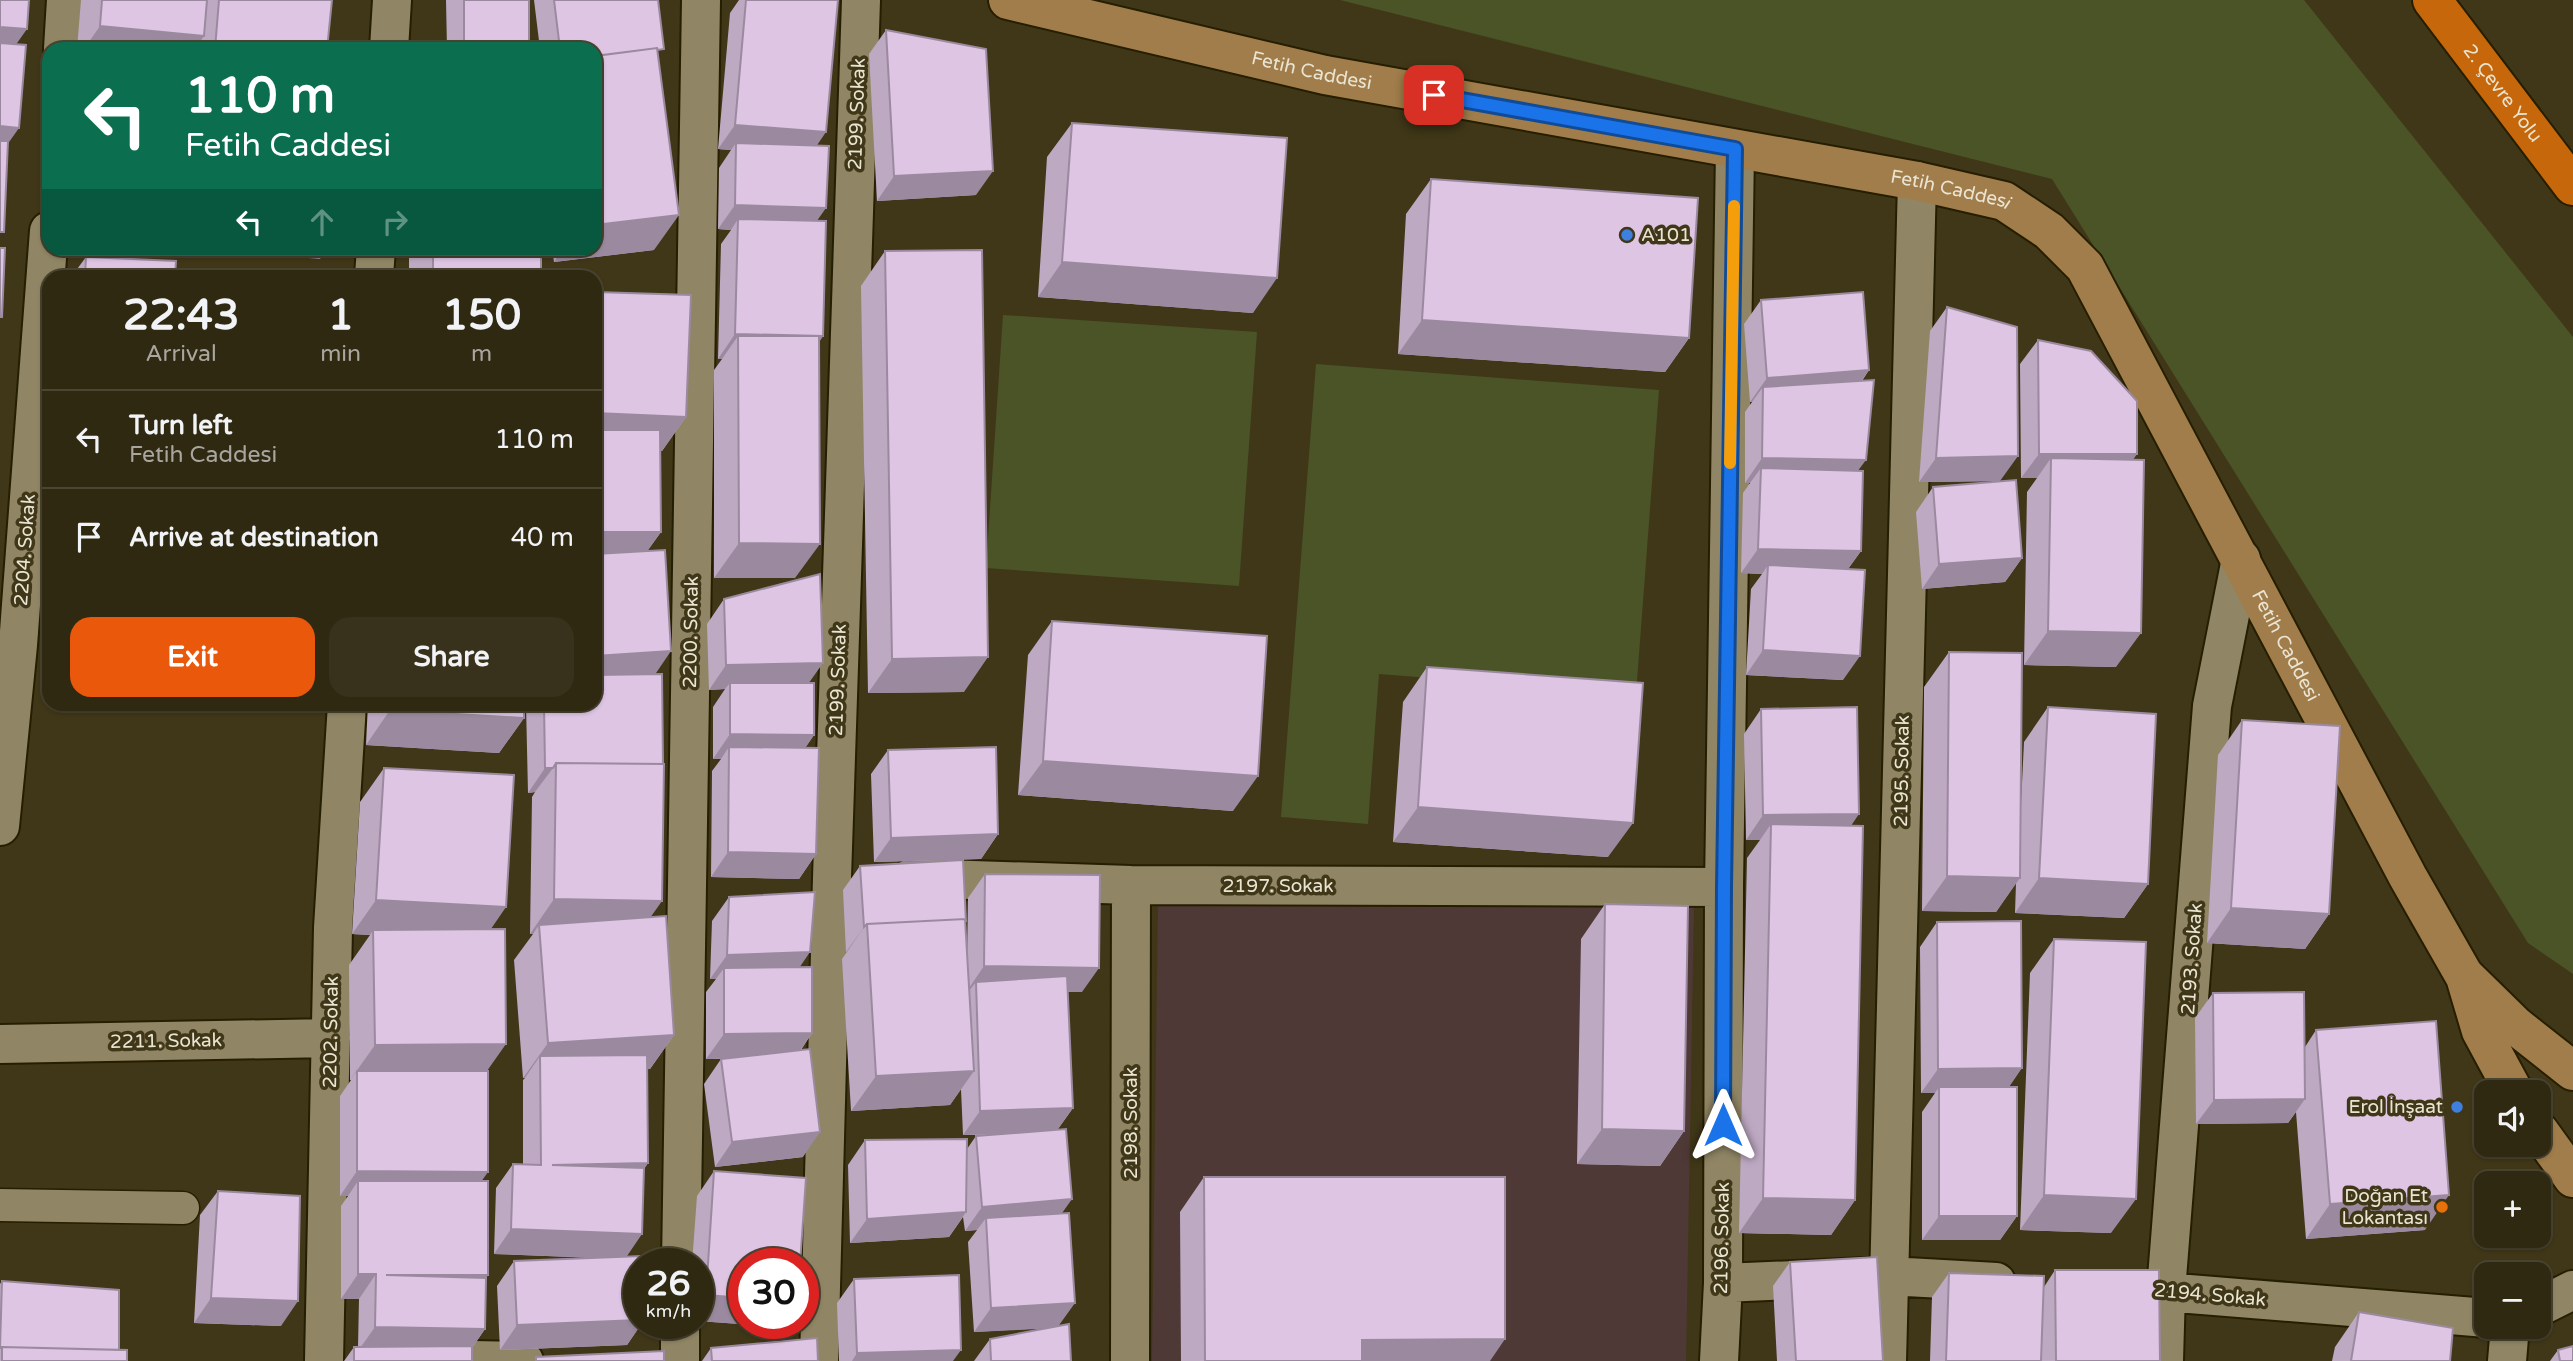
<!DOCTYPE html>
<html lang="en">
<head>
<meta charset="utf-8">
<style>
  body { margin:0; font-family:"Varela Round",sans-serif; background:#38311b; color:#f1f3f6; height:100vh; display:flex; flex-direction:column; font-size:26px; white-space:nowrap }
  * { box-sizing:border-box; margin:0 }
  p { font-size:23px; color:#a8a69f }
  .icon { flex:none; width:38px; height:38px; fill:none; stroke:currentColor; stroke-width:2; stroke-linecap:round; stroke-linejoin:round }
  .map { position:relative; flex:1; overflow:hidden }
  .panel { position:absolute; left:42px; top:270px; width:560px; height:441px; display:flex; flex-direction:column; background:#302912; border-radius:21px; box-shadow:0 2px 5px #0004,0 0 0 2px #4b4532 }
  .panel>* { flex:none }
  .guide { position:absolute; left:42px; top:42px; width:560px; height:214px; border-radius:21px; box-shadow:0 2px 5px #0004,0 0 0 2px #4b4532; background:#0b6e4f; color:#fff; overflow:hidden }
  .fabs { position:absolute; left:2474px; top:1080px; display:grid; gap:14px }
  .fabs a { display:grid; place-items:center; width:77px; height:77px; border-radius:14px; background:#302912; box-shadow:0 2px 5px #0004,0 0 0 2px #4b4532; font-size:35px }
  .speed { position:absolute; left:623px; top:1248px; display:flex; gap:14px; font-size:35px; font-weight:700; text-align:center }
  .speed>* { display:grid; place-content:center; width:91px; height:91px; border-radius:50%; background:#302912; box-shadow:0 2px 5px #0004,0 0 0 2px #4b4532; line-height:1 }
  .speed small { font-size:18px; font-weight:400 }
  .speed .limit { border:10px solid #d22; background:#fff; color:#111 }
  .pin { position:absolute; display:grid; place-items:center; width:60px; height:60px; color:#fff; margin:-30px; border-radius:14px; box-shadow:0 4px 10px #0006 }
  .me { position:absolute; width:77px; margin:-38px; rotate:0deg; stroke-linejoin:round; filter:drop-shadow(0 0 5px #0008) }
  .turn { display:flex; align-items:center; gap:24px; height:147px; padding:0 28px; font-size:32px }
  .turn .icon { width:91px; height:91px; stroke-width:2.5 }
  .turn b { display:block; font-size:49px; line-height:60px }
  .lanes { display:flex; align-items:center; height:66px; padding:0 28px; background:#0003; justify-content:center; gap:35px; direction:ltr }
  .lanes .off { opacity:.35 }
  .eta { display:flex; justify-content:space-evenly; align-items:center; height:119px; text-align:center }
  .eta b { font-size:42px; font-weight:700; line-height:49px }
  .action { display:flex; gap:14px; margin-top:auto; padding:14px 28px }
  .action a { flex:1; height:80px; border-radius:21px; background:#ea580c; color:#fff; font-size:28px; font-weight:700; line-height:80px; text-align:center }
  .action a+a { background:#38311b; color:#f1f3f6 }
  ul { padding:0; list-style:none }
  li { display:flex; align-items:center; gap:21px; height:98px; padding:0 28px; border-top:2px solid #4b4532 }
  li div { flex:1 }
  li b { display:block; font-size:26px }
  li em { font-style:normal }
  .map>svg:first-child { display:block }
</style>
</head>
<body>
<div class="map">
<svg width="2573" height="1361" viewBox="0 0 2573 1361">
  <rect width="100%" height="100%" fill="#403718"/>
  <path fill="#4e3937" d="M1158,903L1694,907L1686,1361H1152Z"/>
  <path fill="#4a5427" d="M1340,0H2304L2573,337V974L2528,943L2052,179Z
    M1003,315L1257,332L1239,586L986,568Z
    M1316,364L1659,390L1636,694L1379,674L1368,824L1281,817Z"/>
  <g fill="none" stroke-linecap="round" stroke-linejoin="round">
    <defs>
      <path id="lane" d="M0,1205L183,1208"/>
      <path id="street" d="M63,49L66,0
        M389,49L392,0
        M374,276L376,248
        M0,826L18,645L49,231
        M911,878L1131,885L1724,887
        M0,1044L331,1038
        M681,1264L701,0
        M1723,1283L1889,1276L1996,1282
        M2140,1290L2487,1318
        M2539,1307L2573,1290
        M680,1323V1361
        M420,1359L524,1361
        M324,1361L333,928L347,704
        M819,1361L832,878L861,0
        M1130,1361L1131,885
        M1719,1361L1723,1283L1724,887L1735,149
        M1887,1361L1917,181
        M2164,1361L2166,1291L2212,706L2241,559
        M2507,1361L2510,1326"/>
      <g id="secondary">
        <path id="s1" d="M1008,0L1325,75L1917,181L2004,201L2049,231L2085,267L2408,877L2465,977L2481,1031L2514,1092"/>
        <path d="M2467,978L2516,1026L2573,1071"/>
        <path d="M2539,1131L2573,1178"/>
      </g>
      <g id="highway">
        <path id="s2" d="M2432,0L2573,186"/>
      </g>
    </defs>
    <use href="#lane" stroke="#261e00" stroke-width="35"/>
    <use href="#street" stroke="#261e00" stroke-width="42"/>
    <use href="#secondary" stroke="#261e00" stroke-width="42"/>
    <use href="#highway" stroke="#261e00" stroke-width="42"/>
    <use href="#lane" stroke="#908665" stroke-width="32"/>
    <use href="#street" stroke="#908665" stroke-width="38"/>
    <use href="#secondary" stroke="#a07d4a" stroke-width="38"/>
    <use href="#highway" stroke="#c5670a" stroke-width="38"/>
  </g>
  <path fill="#bea9c3" d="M81,0H332L327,49H200L201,40L195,49H77Z
    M446,0H529V49H447Z
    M534,0H658V57L654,250L554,262L552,248H595V49H540Z
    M739,0H838L817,146V221L823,336L819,342L795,578H714V370L722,359H718L721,244L731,230L718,229L719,168L731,150L718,149L730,13Z
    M886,30L976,195L877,201L869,54Z
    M1072,123L1253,313L1038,297L1047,157Z
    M1431,179L1689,338L1665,372L1398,354L1406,214Z
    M409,248H541V276H409Z
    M885,251L964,692L868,693L861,286Z
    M86,257L175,276H72Z
    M595,292L686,417L662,451H660L661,532L647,551L655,674L651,917L674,1035L650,1069H647L648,1163L644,1169L627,1256L639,1323H642L627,1345L500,1350L497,1286L514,1261L597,1258L494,1254L496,1188L513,1164H523V1080L525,1078H523L514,960L533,934H530L532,797L535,792L528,793L526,704H595Z
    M1761,300L1869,370L1862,381L1858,471L1861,551L1848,569L1843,680L1746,675L1751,589L1762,574L1741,573L1743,493L1750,483H1745V412L1752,402H1750L1744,324Z
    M1947,307L2000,481L1919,482L1930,331Z
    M2038,340L2133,459L2116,667L2024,665L2027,492L2037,478H2021L2020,364Z
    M1933,487L2022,558L2005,582L1922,589L1916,512Z
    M724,599L809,683L814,735L805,748L816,854L799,879L711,877L712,771L721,759H713V707L725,689L709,690L707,624Z
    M1052,621L1233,811L1018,795L1028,655Z
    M1949,652L2021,804L2024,742L2048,707L2148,884L2124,918L2015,913L2016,883L1996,912L1922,911L1924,687Z
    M1427,667L1608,857L1393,842L1403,702Z
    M368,704H524V718L499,753L366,745Z
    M1761,709L1851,825L1855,1200L1831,1235L1739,1233L1747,858L1760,840H1746L1744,734Z
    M2242,720L2329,914L2305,949L2207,943L2218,755Z
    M888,750L998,834L981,859L874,862L871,774Z
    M384,768L491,929L487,1071L482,1181L488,1275L486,1278L485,1329L472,1348V1361H344L354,1347H358L359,1299H341V1206L348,1196H340V1096L351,1080H350L349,965L370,935L352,934L360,802Z
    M860,866L965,923L967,964L968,898L985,874L1082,992H1068L1073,1108L1058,1129L1062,1213L1059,1326L1071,1361H974L990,1339L1046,1328L974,1332L968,1242L977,1230L965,1231L963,1217L949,1237L850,1243L848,1165L865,1140L967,1149L976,1136L991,1135H963L961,1089L950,1105L851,1111L842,959L847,952H846L843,890Z
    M729,897L799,967L812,1033L801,1050L803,1157L715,1167L704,1084L721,1059H728H706V992L716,979H710L712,921Z
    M1605,904L1684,1131L1660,1166L1577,1164L1581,939Z
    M1937,922L2008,1087L2017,1216L2000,1240H1922V1112L1935,1093H1921L1920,947Z
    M2054,939L2111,1233L2020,1230L2030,973Z
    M2213,993L2305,1047L2316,1030L2425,1230L2306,1239L2296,1112L2288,1123L2196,1124L2195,1018Z
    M714,1171L780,1327L698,1321V1264H692L697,1196Z
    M1204,1177L1490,1361H1181L1180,1212Z
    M218,1191L281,1326L194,1323L200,1215Z
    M1790,1262L1883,1361H1777L1773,1286Z
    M2055,1270L2160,1361H1930L1932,1297L1949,1273L2044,1287Z
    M854,1279L953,1361H839L837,1303Z
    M2,1281L119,1350L127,1361H0V1284Z
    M2359,1312L2450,1361H2332L2335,1347Z
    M711,1348L818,1361H702Z
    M2558,1350L2573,1361H2550Z"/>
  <path fill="#9b8a9f" d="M100,26L204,36L195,49H84Z
    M0,27L27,29L10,53H0Z
    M735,125L826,132L809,157L736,143L731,150L718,149Z
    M0,126L19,128L2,152H0Z
    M993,171L976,195L877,201L894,176Z
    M735,205L826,208L809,232L738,219L731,230L718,229Z
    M679,215L654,250L554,262L563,248H595V225Z
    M108,248H170L166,253Z
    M193,248H327L320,259Z
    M1062,262L1277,278L1253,313L1038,297Z
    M1422,320L1689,338L1665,372L1398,354Z
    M735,334L823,336L806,361L738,336L722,359H718Z
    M1869,370L1852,394L1763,387L1752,402H1750L1767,378Z
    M595,413L686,417L662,451L595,449Z
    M2039,454H2137L2120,479L2051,458L2037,478H2021Z
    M2018,456L2000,481L1919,482L1936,458Z
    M1762,458L1866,460L1848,484L1761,468L1750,483H1745Z
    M595,532H661L644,556L595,557Z
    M739,543L820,544L795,578H714Z
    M1758,549L1861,551L1843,576L1768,565L1762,574L1741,573Z
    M2022,558L2005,582L1922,589L1939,564Z
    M2048,631L2141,633L2116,667L2024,665Z
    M1763,650L1860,656L1843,680L1746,675Z
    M671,651L654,676L595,680V656Z
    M988,657L964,692L868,693L892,659Z
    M823,663L806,687L730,683L725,689L709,690L726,665Z
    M390,710L524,718L499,753L366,745Z
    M730,734L814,735L797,760L729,747L721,759H713Z
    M1043,761L1258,776L1233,811L1018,795Z
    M545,768H553L535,792L528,793Z
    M1418,807L1633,823L1608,857L1393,842Z
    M1859,814L1842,839L1771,824L1760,840H1746L1763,815Z
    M998,834L981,859L874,862L891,838Z
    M728,852L816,854L799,879L711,877Z
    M1947,876L2020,878L1996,912L1922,911Z
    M2039,878L2148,884L2124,918L2015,913Z
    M554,899L662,901L638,935L539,925L533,934H530Z
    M376,900L506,907L482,942L373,930L370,935L352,934Z
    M2231,908L2329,914L2305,949L2207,943Z
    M864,927L847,952H846Z
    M810,952L793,977L724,968L716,979H710L727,955Z
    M984,966L1099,968L1082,992L976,991V982L969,991H967Z
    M812,1033L795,1058L706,1059L724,1034Z
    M674,1035L650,1069L540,1077V1056L525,1078H523L548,1043Z
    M506,1044L482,1078L357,1071L350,1080L375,1045Z
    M2022,1068L2005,1093L1939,1087L1935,1093H1921L1938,1069Z
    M974,1071L950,1105L851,1111L876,1076Z
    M2305,1099L2288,1123L2196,1124L2214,1100Z
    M1073,1108L1055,1133L963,1135L980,1111Z
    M1602,1129L1684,1131L1660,1166L1577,1164Z
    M820,1132L803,1157L715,1167L732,1142Z
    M648,1163L631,1188L552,1165Z
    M357,1171L488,1172L471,1196L358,1181L348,1196H340Z
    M2044,1195L2136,1199L2111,1233L2020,1230Z
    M2449,1195L2425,1230L2306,1239L2330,1204Z
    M1763,1198L1855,1200L1831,1235L1739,1233Z
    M1072,1199L1055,1223L986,1218L977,1230L965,1231L982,1207Z
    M966,1212L949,1237L850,1243L867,1219Z
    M1939,1216H2017L2000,1240H1922Z
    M511,1229L642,1234L625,1259L494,1254Z
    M358,1274H376L359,1299H341Z
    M386,1275H488L471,1299Z
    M706,1295L744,1298V1323H783L780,1327L698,1321V1306Z
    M211,1298L298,1301L281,1326L194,1323Z
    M1075,1303L1057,1328L974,1332L991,1308Z
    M639,1320V1323H642L627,1345L500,1350L517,1325Z
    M375,1327L485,1329L468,1354L358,1351Z
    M1505,1339L1490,1361H1347L1362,1340Z
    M961,1350L953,1361H852L857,1353Z"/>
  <path fill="#ddc5e3" stroke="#9b8a9f" stroke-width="2" d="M0,0H29L27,29L0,27Z
    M102,0H207L204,36L100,26Z
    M219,0H332L327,49H215Z
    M464,0H529V49H464Z
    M554,0H658L664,49L658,50L657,48L595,56V49H560Z
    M746,0H838L826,132L735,125Z
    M886,30L986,49L993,171L894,176Z
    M0,43L26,45L19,128L0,126Z
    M657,48L679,215L595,225V56Z
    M1072,123L1287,138L1277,278L1062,262Z
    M0,141H8L4,232H0Z
    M736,143L829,146L826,208L735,205Z
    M1431,179L1698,198L1689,338L1422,320Z
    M738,219L826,221L823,336L735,334Z
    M0,248H5L2,317H0Z
    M433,248H541V276H433Z
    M982,250L988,657L892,659L885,251Z
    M86,257L176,261L175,276H85Z
    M595,292L691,295L686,417L595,413Z
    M1863,292L1869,370L1767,378L1761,300Z
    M1947,307L2017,327L2018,456L1936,458Z
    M738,336H819L820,544L739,543Z
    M2038,340L2091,351L2137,401V454H2039Z
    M1874,380L1866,460L1762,458L1763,387Z
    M595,430H660L661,532H595Z
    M2051,458L2144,460L2141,633L2048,631Z
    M1761,468L1863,471L1861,551L1758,549Z
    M2016,480L2022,558L1939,564L1933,487Z
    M665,550L671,651L595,656V554Z
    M1768,565L1865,570L1860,656L1763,650Z
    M820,574L823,663L726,665L724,599Z
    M1052,621L1267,636L1258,776L1043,761Z
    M1949,652L2022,653L2020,878L1947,876Z
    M1427,667L1643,683L1633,823L1418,807Z
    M662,674L663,764L556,763L553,768H545L544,704H595V675Z
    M730,683H814V735L730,734Z
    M391,704H524V718L390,710Z
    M1857,707L1859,814L1763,815L1761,709Z
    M2048,707L2156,714L2148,884L2039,878Z
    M2242,720L2340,726L2329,914L2231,908Z
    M729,747L819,748L816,854L728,852Z
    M996,747L998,834L891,838L888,750Z
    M556,763L664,764L662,901L554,899Z
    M384,768L514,775L506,907L376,900Z
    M1771,824L1863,826L1855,1200L1763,1198Z
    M963,860L966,922L965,919L867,924L864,927L860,866Z
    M985,874L1100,875L1099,968L984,966Z
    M815,892L810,952L727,955L729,897Z
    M1605,904L1688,906L1684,1131L1602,1129Z
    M666,916L674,1035L548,1043L539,925Z
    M965,919L974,1071L876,1076L867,924Z
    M2021,921L2022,1068L1938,1069L1937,922Z
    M505,929L506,1044L375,1045L373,930Z
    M2054,939L2146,942L2136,1199L2044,1195Z
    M812,967V1033L724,1034V968Z
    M1067,976L1073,1108L980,1111L976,982Z
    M2304,992L2305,1099L2214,1100L2213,993Z
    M2436,1021L2449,1195L2330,1204L2316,1030Z
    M810,1049L820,1132L732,1142L721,1059Z
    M647,1055L648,1163L552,1165L644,1168L642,1234L511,1229L513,1164L541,1165L540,1056Z
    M357,1071H488V1172L357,1171Z
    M1939,1087H2017V1216H1939Z
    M1066,1129L1072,1199L982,1207L976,1136Z
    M967,1139L966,1212L867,1219L865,1140Z
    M714,1171L806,1178L800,1264H744V1298L706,1295Z
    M1204,1177H1505V1339L1362,1340V1361H1205Z
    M358,1181H488V1275H386L486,1278L485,1329L375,1327L376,1274H358Z
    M218,1191L300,1196L298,1301L211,1298Z
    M1069,1213L1075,1303L991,1308L986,1218Z
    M642,1256V1264H639V1320L517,1325L514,1261Z
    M1877,1257L1883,1361H1796L1790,1262Z
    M2055,1270H2159L2160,1361H2056Z
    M1949,1273L2044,1276L2041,1361H1946Z
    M959,1275L961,1350L857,1353L854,1279Z
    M2,1281L119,1290V1350L2,1347L0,1348Z
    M2359,1312L2453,1328L2450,1361H2351Z
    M1069,1324L1071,1361H991L990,1339Z
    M817,1338L818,1361H712L711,1348Z
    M472,1346V1361H354V1347Z
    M2573,1346V1361H2560L2558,1350Z
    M2,1347L127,1350V1361H2Z
    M664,1351V1361H536V1357Z"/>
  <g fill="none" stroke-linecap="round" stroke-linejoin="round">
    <defs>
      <path id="route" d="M1434,95L1735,149L1724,887L1723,1125"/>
    </defs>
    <use href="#route" stroke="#114b97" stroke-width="18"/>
    <use href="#route" stroke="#1a73e8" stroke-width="12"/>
    <path stroke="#f59e0b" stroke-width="12" d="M1730,463L1734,206"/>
  </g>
  <g fill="#3f7fe0" stroke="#403718" stroke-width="2.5">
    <circle cx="1627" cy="235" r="7"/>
    <circle cx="2457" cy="1107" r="7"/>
  </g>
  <circle fill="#e8710a" stroke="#403718" stroke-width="2.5" cx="2442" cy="1207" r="7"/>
  <g text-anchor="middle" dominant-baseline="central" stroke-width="7" stroke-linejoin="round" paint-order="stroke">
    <g font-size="19" fill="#eae5d3" stroke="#403718">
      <text stroke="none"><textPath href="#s1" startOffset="312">Fetih Caddesi</textPath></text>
      <text stroke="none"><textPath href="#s2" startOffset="117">2. Çevre Yolu</textPath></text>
      <text transform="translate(857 114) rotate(-88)">2199. Sokak</text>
      <text stroke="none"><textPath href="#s1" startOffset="962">Fetih Caddesi</textPath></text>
      <text transform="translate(25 550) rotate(-86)">2204. Sokak</text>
      <text transform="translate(691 632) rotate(-89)">2200. Sokak</text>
      <text stroke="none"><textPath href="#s1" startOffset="1550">Fetih Caddesi</textPath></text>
      <text transform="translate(838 680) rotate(-88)">2199. Sokak</text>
      <text transform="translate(1902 771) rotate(-89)">2195. Sokak</text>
      <text x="1278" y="886">2197. Sokak</text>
      <text transform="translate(2192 959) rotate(-86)">2193. Sokak</text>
      <text transform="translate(331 1032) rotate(-89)">2202. Sokak</text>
      <text transform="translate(166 1041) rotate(-1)">2211. Sokak</text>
      <text transform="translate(1131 1123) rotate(-90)">2198. Sokak</text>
      <text transform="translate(1722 1238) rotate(-89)">2196. Sokak</text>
      <text transform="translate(2210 1295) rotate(5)">2194. Sokak</text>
    </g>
    <g font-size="19" fill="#eae5d3" stroke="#403718" text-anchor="end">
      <text x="1641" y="235" text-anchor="start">A101</text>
      <text x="2443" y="1107">Erol İnşaat</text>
      <text x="2428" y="1196">Doğan Et<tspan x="2428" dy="22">Lokantası</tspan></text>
    </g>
  </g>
</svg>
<div class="fabs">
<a><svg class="icon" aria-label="sound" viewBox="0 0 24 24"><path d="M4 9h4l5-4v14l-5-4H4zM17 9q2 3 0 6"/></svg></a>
<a>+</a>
<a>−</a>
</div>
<div class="speed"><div>26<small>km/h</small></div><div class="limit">30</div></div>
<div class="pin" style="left:1434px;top:95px;background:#d93025"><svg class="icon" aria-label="arrive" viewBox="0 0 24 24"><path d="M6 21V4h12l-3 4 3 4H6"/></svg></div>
<svg class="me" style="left:1723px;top:1125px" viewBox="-20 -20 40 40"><path d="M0-17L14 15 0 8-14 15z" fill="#1a73e8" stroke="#fff" stroke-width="4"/></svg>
<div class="guide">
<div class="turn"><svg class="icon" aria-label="left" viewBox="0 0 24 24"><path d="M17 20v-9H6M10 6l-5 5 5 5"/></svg><div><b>110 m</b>Fetih Caddesi</div></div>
<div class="lanes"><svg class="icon" aria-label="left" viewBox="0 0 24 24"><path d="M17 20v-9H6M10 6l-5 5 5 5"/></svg><svg class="icon off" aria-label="ahead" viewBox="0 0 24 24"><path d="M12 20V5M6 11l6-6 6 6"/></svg><svg class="icon off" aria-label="right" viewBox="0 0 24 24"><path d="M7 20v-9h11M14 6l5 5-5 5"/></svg></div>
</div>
<section class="panel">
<div class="eta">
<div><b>22:43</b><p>Arrival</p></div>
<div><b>1</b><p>min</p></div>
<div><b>150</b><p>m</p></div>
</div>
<ul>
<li><svg class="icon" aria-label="left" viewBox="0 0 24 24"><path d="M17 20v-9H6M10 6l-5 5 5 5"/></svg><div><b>Turn left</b><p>Fetih Caddesi</p></div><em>110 m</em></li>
<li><svg class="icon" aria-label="arrive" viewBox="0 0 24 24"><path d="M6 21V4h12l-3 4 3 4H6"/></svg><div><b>Arrive at destination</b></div><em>40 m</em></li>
</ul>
<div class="action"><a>Exit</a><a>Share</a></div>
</section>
</div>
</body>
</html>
